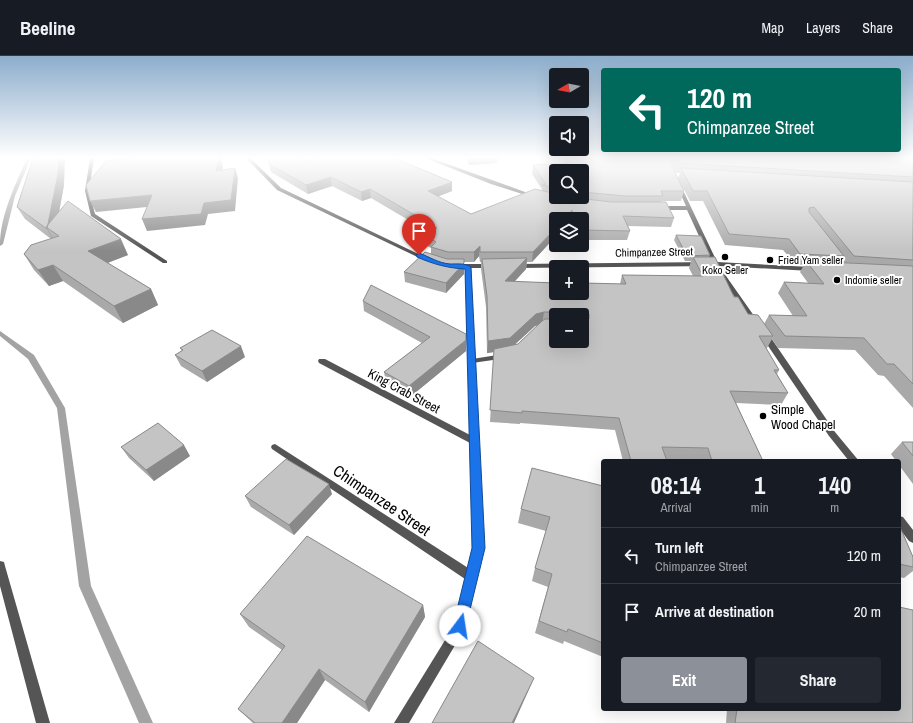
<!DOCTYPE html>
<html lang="en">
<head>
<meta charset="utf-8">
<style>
  body { margin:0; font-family:"Archivo Narrow",sans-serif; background:#242831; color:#f1f3f6; height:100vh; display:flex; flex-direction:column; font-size:15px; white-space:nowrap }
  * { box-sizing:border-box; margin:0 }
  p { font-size:13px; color:#9ea1a6 }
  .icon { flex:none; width:22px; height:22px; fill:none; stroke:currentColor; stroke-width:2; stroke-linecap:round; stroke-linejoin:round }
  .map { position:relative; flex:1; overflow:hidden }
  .drawer { position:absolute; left:601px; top:403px; width:300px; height:252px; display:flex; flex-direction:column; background:#171b24; border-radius:4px; box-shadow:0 4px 16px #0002 }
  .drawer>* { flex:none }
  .top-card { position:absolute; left:601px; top:12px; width:300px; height:84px; border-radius:4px; box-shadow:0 4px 16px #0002; background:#00695c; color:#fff; overflow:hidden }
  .needle { width:26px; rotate:260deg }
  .fabs { position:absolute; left:549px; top:12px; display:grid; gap:8px }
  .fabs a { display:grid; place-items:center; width:40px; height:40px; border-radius:4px; background:#171b24; box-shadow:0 4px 16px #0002; font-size:20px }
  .pin { position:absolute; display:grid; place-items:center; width:34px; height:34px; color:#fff; margin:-41px -17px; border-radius:50% 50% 50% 0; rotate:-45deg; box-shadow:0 0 4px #0007 }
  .pin .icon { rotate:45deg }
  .me { position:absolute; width:44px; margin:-22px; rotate:14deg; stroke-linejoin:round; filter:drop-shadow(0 0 3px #0008) }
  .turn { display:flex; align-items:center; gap:14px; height:84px; padding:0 20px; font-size:18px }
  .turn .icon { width:52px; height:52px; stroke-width:2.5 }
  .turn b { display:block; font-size:28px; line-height:34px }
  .eta { display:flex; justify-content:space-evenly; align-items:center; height:68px; text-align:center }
  .eta b { font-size:24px; font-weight:700; line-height:28px }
  .button { display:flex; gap:8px; margin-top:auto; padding:8px 20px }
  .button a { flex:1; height:46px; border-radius:4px; background:#8c9099; color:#fff; font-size:16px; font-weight:700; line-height:46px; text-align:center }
  .button a+a { background:#242831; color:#f1f3f6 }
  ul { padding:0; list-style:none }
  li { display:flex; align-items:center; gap:12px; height:56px; padding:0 20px; border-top:1px solid #363941 }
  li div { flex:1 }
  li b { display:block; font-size:15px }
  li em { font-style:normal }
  header { display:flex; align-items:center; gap:24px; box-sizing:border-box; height:56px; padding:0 20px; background:#171b24; border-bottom:1px solid #363941 }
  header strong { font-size:19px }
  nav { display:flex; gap:22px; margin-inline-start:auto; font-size:14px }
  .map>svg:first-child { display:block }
</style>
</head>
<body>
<header>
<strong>Beeline</strong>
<nav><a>Map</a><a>Layers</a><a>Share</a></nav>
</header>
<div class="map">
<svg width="913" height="667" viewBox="0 0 913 667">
  <rect width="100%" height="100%" fill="#fff"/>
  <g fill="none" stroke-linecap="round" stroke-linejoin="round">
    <path fill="#a3a3a3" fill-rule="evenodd" d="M27,102H31L15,140L3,188L0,190C0,159 15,130 27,102Z
      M0,275L34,299L65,352L91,530L153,667H139L79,530L57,352L28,303L0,280Z"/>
    <path fill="#555" fill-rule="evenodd" d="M504,298H507L508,300L507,302L472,307L468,305L472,303Z
      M275,388L476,517L478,521L476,525L472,526L468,525L272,393L271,391L272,389Z
      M0,505L4,506L5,510L50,667H36L0,530Z"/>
    <path fill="#555" fill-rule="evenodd" d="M90,102H94L89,135L95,158L167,205V207H163L91,160L85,135Z
      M246,102H250L281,132L433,205L432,206H428L277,134Z
      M425,102H431L536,140L532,141L491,128Z
      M677,129L681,130L717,206L811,211L814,213L811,215L719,210L759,267L758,268H754L713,210L517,212L514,210L517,208L711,206L687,154H658L655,152L658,150H686L677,130Z
      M453,208H491L494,210L491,212H471L483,492L464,574L409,667H394L455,568L473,492L470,387L319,307L318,305L319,303H325L470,379L465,212L451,211V209Z
      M761,276H767L835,376L859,405H849L829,380L760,278Z
      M899,460L903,461L913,474V487L909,485L899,472Z"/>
  </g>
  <path fill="#a9a9a9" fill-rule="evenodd" d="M269,102H305V105L452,126V135L437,141L471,158L542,135V133L532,118L533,109L564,107L563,105V102H668L684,135L681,145H662L661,146L674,162L671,171L628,170L630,175L627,184H582V163H556V180L532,206H527L526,213L514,226L620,228L622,219L693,220L689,212L691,205H685L674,184L676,179L710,199L709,201L734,241L748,258L764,268L769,259L793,260L778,237L784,226L808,227L800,216L804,209L795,208L783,194L725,189L703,145H690L678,122L680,117H676L669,102H913V352L884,320L878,319L855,294L778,292L772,283L767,292H766L779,314L777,318L788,337L781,349L736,347L763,405H702L701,404L666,403L667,405H623L615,374L520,367V368L490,366L494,296L487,297L486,251L481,213V206H480L479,200L474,206H464V218L446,237L405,226L404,216L431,198V192L422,187V177L427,175L371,142L362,145L332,130L308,138L271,116L269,108ZM556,115H582V141H556ZM556,259H582L556,285ZM538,269L518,288L514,289L535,270Z
    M465,102H498L497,107L469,109Z
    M64,129L59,156L128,199L107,207L151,233L158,249L123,267L63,225L49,230L34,214L24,198L51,183L25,163L17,151Z
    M363,245L466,295L410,341L386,327L384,316L422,287L364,255Z
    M180,292L245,301L207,326L181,310L175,299L182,295Z
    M902,386H913V428L899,409V405H896L891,398Z
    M121,391L190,400L154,425L129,402Z
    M603,430V601L564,585L563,588L535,577L548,531L532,525L535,512L546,475L518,467L521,453Z
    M332,438L294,479L251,451L245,440Z
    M899,471L913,501V515L904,522L899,521Z
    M423,549L425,561L369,656L325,624L297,667H253L238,653L282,594L249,571L240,558Z
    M727,653H899L913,667H726Z"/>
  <path fill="#898989" d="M59,102H65L64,129L55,178L47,171Z
    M113,102H197L116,108Z
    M219,102H221L223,110L220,125L216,115Z
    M469,102H498L497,107L469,109Z
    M235,112L238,122L235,155L208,158L205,169L147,175L142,163L204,147Z
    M331,121L332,130L308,138L306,129Z
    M452,126V135L428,144V135Z
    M370,133L371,142L362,145L361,136Z
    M152,139L157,150L96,156L90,145Z
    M572,154L571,163H564Z
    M47,172L54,184V185L47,173Z
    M556,172V180L532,206L533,196Z
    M121,183L128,199L97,211L88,195Z
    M480,190L479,200L474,206V196Z
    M527,202L526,213L504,237L505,225Z
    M464,207V218L446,237V227Z
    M53,209L63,225L49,230L38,214Z
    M151,233L158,249L123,267L114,250Z
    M544,256L542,268L535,270L509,294L487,297L488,285L536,258Z
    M466,284V295L410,341L409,330Z
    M241,290L245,301L207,326L202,315Z
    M184,389L190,400L154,425L146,414Z
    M329,428L332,438L294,479L289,469Z
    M423,549L425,561L369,656L365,646Z
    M319,613L325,624L297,667H282Z
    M534,622L531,629L514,667H512Z"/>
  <path fill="#c4c4c4" stroke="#898989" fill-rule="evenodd" d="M33,102H59L58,118L47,173L17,151Z
    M135,102H219L216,115L235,112L231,144L204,147L201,158L142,163L152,139L90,145L86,129L106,105Z
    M269,102H304V105L317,102H394L452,126L428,135L471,158L535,133L556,138V141H569L611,146H666L674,162L623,160L630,175L582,174V163H575L572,154L564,163H556V172L533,196H480V190L474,196H448L431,191L436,186L422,177L437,172L370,133L361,136L331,121L306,129L269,108Z
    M567,102H668L684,135H661L663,140H625L582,136V115H556V132L542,129L546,128L533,109L570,107Z
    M676,102H913V121L679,107Z
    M681,112L913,126V204L854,200L814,151L809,152V156L844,200L800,198L789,183L729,178L707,135H693Z
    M68,145L121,183L88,195L151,233L114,250L53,209L38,214L24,198L31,189L59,180L46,171Z
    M676,179L701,180L710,199L687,200Z
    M425,196L447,203H464V207L446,227L404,216Z
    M693,201H715L734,241H738L748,258L758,259L773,280H759L779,314H774L788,337L730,335L763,405H712L708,392L662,391L667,405H631L619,362L522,355V357L490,354L494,293L518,288L542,265L545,263H556V285H582V259H559V258L558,256H544L536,258L510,282L488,285L487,240L482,203L527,202L505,225L556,227V237H582V227L626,228L622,219L703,220ZM583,257L589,258V263L583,264Z
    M806,205L913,210V328L894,308H887L864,282L785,280L769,259L807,260L784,226L824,228Z
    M371,229L466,278V284L409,330L384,316L430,281L363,245Z
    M212,274L241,290L202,315L175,299L183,294L180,292Z
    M158,367L184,389L146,414L121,391Z
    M902,386H913V400Z
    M286,403L329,428L289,469L245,440Z
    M532,412L603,430V587L568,573L567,576L539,565L552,518L535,512L550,461L521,453Z
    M899,471H900L913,501V511L899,508Z
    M307,480L423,549L365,646L319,613L282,667H255L238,653L285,590L240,558Z
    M899,551L913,554V667H735L737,653H899Z
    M478,585L534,622L512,667H432Z"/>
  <linearGradient id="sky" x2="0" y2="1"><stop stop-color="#8cadcc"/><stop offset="0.52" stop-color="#fff"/><stop offset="1" stop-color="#fff" stop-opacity="0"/></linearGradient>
  <rect width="913" height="195" fill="url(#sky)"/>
  <path fill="#1a73e8" stroke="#114b97" d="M419,197C430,201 438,207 450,208C456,208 466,207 471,211L485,492L466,570L464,574L460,576L455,574L453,570L472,492L465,213C447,212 433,208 417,201L416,199Z"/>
  <g fill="#000" stroke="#fff" stroke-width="1.5">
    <circle cx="725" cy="201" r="4"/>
    <circle cx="770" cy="204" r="4"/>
    <circle cx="837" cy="224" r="4"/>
    <circle cx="763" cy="360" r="4"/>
  </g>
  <g text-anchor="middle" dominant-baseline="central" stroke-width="4" stroke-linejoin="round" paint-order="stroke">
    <g font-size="11" fill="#000" stroke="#fff">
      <text transform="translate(654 196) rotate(-1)">Chimpanzee Street</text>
    </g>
    <g font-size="11" fill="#000" stroke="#fff" text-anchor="start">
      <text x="778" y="204">Fried Yam seller</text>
      <text x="725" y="214" text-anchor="middle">Koko Seller</text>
      <text x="845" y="224">Indomie seller</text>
    </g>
    <g font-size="13" fill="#000" stroke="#fff">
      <text transform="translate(404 335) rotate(28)">King Crab Street</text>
    </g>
    <g font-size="13" fill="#000" stroke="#fff" text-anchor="start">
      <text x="771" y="353">Simple<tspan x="771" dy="15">Wood Chapel</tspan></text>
    </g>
    <g font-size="16" fill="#000" stroke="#fff">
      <text transform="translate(382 444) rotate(34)">Chimpanzee Street</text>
    </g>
  </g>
</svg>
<div class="fabs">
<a><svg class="needle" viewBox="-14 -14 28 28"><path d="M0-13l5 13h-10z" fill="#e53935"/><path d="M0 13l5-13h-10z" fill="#9ea1a6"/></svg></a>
<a><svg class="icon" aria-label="sound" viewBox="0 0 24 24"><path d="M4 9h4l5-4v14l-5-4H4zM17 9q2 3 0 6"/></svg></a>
<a><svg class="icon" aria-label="search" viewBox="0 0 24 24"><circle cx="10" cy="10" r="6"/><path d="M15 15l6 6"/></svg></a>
<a><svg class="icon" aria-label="layers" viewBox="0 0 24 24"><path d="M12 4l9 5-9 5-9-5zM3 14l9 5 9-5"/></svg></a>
<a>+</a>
<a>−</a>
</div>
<div class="pin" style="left:419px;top:199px;background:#d93025"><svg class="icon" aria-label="arrive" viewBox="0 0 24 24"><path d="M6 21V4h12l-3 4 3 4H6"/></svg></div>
<svg class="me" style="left:460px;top:570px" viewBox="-20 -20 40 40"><circle r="19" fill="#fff"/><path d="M0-13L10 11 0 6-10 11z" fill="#1a73e8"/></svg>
<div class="top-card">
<div class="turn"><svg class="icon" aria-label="left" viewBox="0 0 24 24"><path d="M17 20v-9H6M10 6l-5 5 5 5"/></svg><div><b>120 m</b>Chimpanzee Street</div></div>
</div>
<section class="drawer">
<div class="eta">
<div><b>08:14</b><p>Arrival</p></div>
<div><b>1</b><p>min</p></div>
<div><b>140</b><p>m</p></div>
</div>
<ul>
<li><svg class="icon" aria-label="left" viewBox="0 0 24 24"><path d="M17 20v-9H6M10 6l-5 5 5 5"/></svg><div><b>Turn left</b><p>Chimpanzee Street</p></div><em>120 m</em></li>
<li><svg class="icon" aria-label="arrive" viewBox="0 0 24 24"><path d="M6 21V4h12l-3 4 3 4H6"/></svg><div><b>Arrive at destination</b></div><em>20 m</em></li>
</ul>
<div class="button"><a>Exit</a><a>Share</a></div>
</section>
</div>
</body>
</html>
